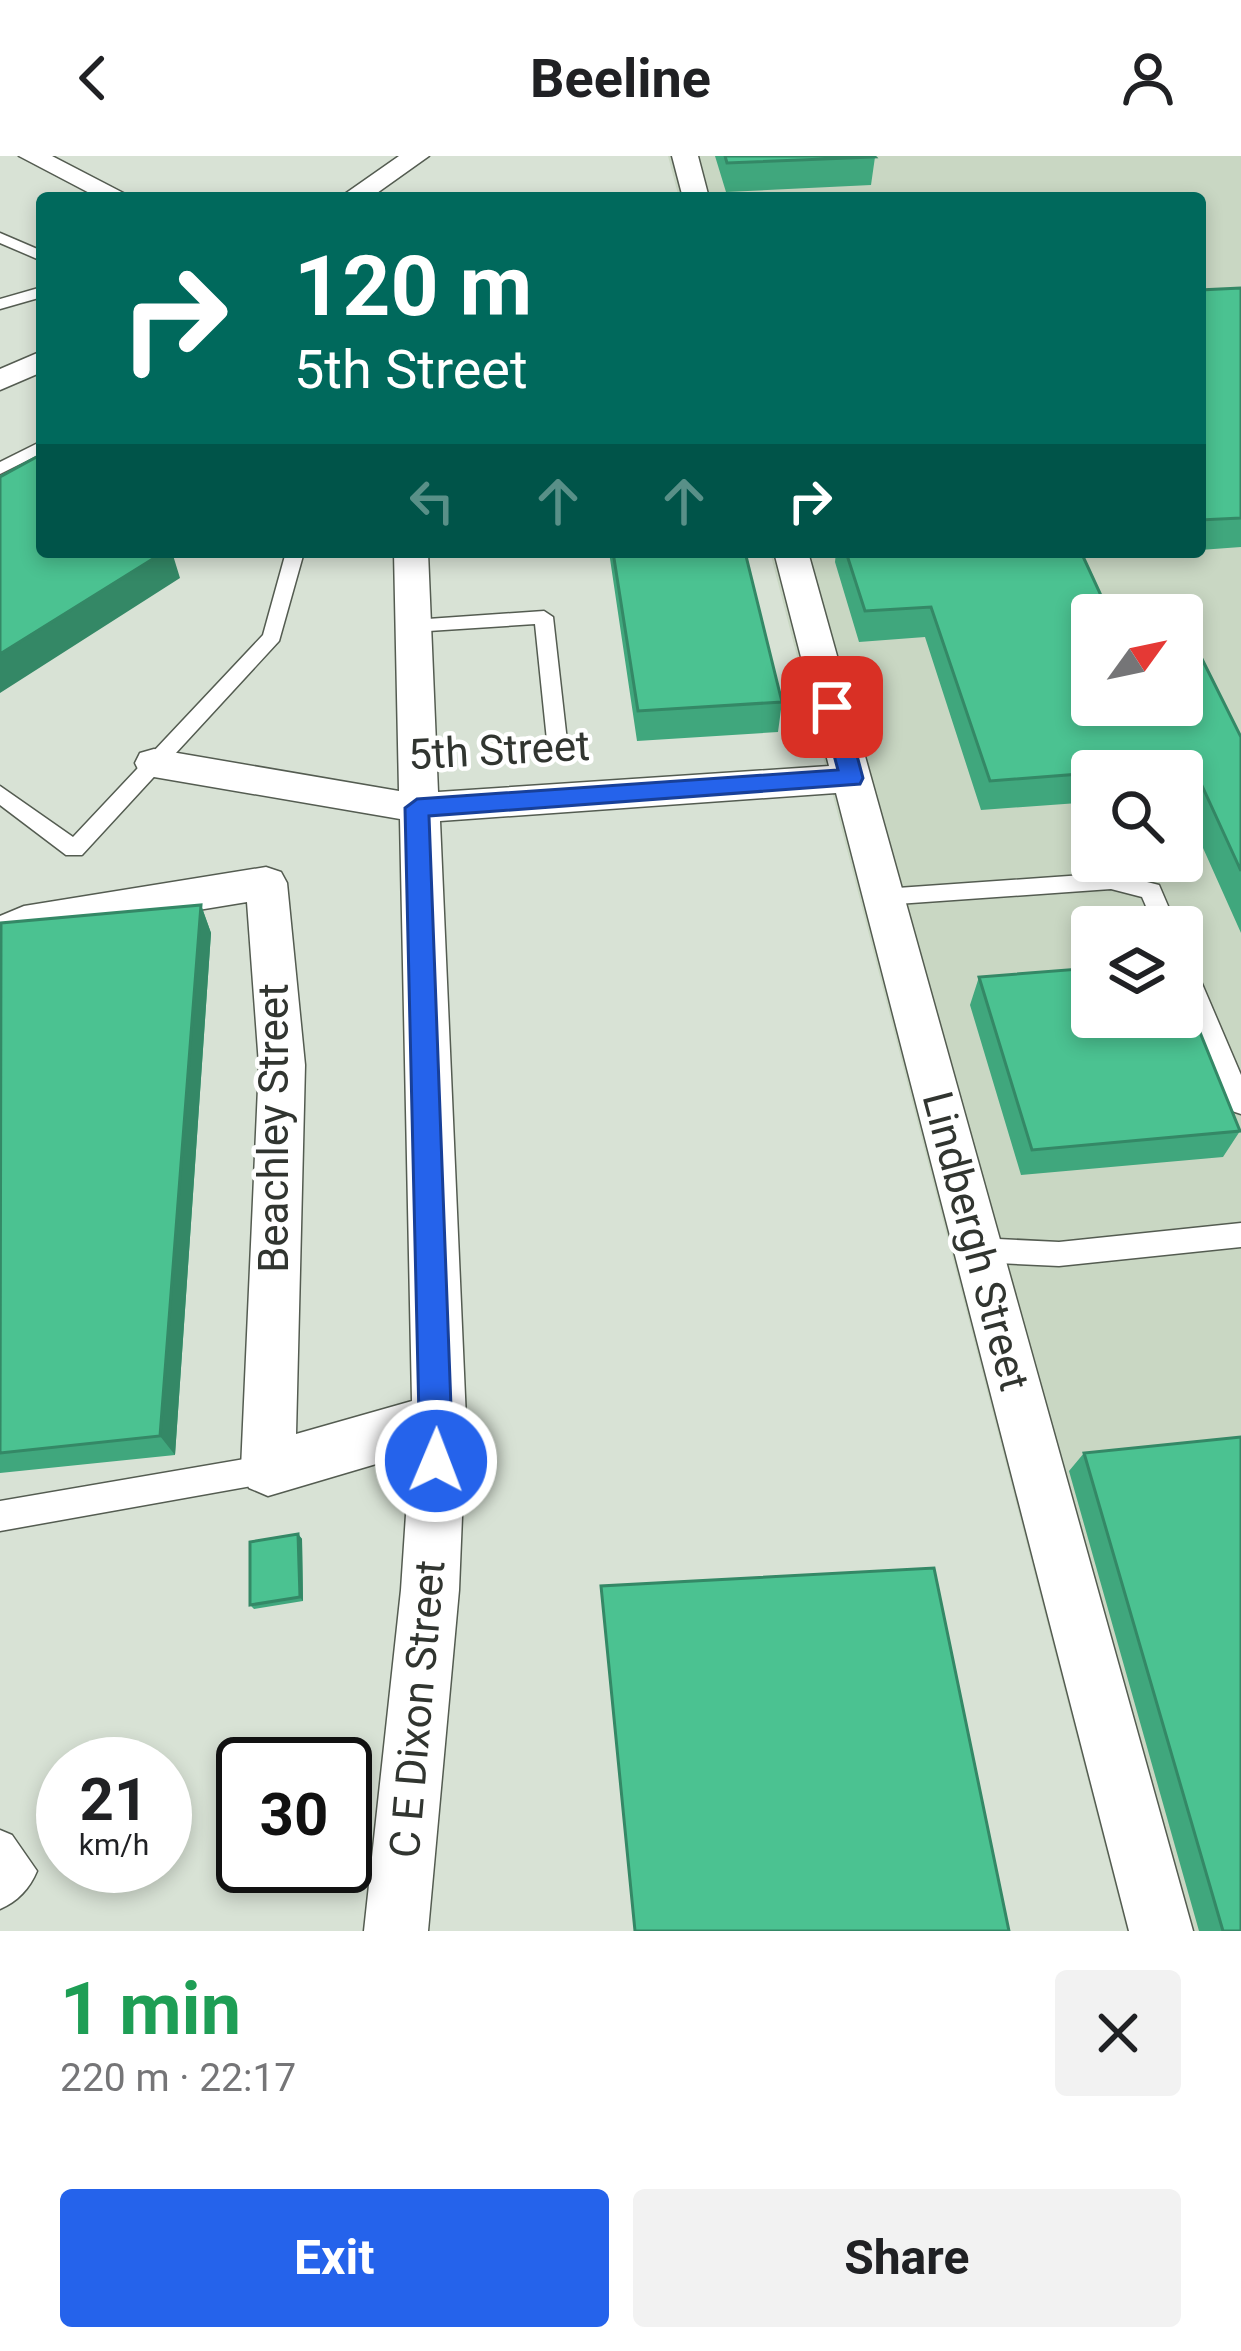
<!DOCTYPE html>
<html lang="en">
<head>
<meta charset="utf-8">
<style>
  body { margin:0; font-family:Roboto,sans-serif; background:#f2f2f2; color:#202124; height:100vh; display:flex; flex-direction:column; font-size:45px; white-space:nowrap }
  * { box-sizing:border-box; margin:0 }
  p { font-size:39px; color:#757577 }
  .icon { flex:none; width:66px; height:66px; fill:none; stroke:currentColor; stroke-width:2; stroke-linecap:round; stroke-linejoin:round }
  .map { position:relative; height:1775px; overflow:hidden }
  .sheet { display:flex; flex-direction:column; background:#fff; flex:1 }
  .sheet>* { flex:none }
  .hud { position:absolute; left:36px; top:36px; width:1170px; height:366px; border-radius:12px; box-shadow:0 6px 18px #0003; background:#00695c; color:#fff; overflow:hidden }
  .needle { width:78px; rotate:57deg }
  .controls { position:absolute; left:1071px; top:438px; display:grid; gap:24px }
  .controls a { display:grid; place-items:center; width:132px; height:132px; border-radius:12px; background:#fff; box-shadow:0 6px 18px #0003; font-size:60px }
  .speed { position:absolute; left:36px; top:1581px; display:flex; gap:24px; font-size:60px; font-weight:700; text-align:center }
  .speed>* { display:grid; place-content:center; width:156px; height:156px; border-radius:50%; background:#fff; box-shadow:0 6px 18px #0003; line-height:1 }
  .speed small { font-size:30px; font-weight:400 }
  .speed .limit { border:6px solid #111; border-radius:18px; background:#fff; color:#111 }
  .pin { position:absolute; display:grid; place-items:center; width:102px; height:102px; color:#fff; margin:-51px; border-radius:24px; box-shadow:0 6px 18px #0006 }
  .me { position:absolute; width:132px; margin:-66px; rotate:1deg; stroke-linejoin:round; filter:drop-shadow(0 0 9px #0008) }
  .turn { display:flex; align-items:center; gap:42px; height:252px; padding:0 60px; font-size:54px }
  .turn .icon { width:156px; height:156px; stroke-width:2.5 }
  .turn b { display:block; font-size:84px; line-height:102px }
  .lanes { display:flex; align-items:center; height:114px; padding:0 60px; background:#0003; justify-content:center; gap:60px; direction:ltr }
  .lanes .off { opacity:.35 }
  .round { display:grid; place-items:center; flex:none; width:126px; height:126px; border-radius:12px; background:#f2f2f2 }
  .summary { display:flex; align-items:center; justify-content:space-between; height:204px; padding:0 60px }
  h1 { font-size:72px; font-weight:700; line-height:90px; color:#1e9e55 }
  .primary-button { display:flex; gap:24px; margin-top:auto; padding:24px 60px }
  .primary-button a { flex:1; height:138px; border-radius:12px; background:#2563eb; color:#fff; font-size:48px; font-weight:700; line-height:138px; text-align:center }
  .primary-button a+a { background:#f2f2f2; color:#202124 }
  header { display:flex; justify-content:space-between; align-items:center; height:156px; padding:0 60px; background:#fff; font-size:54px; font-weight:700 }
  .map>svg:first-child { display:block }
</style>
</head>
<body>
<header><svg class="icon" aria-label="back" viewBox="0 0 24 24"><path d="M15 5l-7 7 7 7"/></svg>Beeline<svg class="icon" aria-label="person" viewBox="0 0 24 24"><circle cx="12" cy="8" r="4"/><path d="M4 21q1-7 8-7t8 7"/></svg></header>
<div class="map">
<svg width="1241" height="1775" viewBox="0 0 1241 1775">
  <rect width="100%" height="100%" fill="#d8e2d5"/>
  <path fill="#c9d7c3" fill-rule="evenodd" d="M668,0H1241V1775H1127L770,396H1200V42H679ZM1092,459H1182V549H1092ZM1092,615H1182V705H1092ZM1092,771H1182V861H1092Z"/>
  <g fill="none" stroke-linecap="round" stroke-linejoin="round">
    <defs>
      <path id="service" d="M0,77L42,95V105L0,87Z
        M42,131V141L0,153V143Z
        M42,285V297L0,318V306Z
        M286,396H304L279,485L82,699H66L0,649V630L73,681L263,479Z
        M544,455L553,461L568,594L558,601L548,594L535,468L413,476L403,470L413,464Z
        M1111,717L1159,729L1177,771H1155L1142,741L1111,733L883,749L872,741L883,733Z
        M1182,800L1194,809L1241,919V958L1232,955L1229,948L1182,837Z
        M1241,1067V1091L1059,1110L978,1106L969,1102L965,1094L969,1086L978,1082L1059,1086Z
        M268,1299L278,1303L283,1313L278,1323L268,1327L0,1375V1345Z
        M0,1674L12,1679L37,1715C30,1732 17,1746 0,1753Z"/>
      <path id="minor" d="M19,0H52L133,42H99Z
        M399,0H429L370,42H339Z
        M672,0H698L709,42H683Z
        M42,195V216L0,234V213Z
        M394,396H428L438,636L829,610L774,396H808L1193,1775H1129L836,637L440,665L466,1263L459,1434L428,1775H364L401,1434L410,1298L268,1340L249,1332L241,1313L259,909L247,746L34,781L0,799V760L24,750L266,711L281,716L287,727L305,909L296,1278L412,1245L400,663L154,621L140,617L135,607L140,597L154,593L399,635Z"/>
    </defs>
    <use href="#service" stroke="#545c51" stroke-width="3"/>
    <use href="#minor" stroke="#545c51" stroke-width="3"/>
    <use href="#service" fill="#fff" fill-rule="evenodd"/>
    <use href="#minor" fill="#fff" fill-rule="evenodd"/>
  </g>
  <path fill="#40a77d" d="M715,0H874L875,1L871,29L726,36Z
    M1241,132V391L1200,394V134Z
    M609,396H745L782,546L778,576L637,585Z
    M836,396H1081L1092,459L1241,581V777L1182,645V615H1092V646L981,654L925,481L859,486L835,406Z
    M1110,396H1169L1112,400Z
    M201,749L211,777L175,1299L0,1317V772Z
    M979,821L1240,975L1223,1001L1021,1019L970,849Z
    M1084,1297L1241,1775H1199L1069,1315Z
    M298,1378L302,1383L303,1445L254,1453L250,1449Z"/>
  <path fill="#348866" d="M164,396H172L180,422L0,537V498Z
    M201,749L211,777L175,1299L160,1280Z
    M298,1378L302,1383L303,1445L300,1441Z"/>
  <path fill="#4bc291" stroke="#348866" stroke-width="3" d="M725,0H874L875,1L727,7Z
    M1241,132V362L1200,364V134Z
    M42,298V396H164L0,498V321Z
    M613,396H745L782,546L638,555Z
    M846,396H1081L1110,459H1092V549H1182V463L1241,581V715L1193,610L1124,615H1092V617L990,625L931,451L865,455Z
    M201,749L160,1280L0,1297L1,767Z
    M1092,812V861H1182V832L1240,975L1032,994L979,821Z
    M1241,1281V1775H1223L1084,1297Z
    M298,1378L300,1441L250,1449V1386Z
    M934,1412L1009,1775H635L601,1430Z"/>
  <path fill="#2563eb" stroke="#184099" stroke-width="3" d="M832,543L844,551L863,622L860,628L429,660L453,1305L448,1317L436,1322L425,1317L420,1305L405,652L417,643L838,614L821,551Z"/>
  <g text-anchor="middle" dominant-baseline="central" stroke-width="9" stroke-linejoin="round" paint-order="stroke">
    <g font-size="42" fill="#313530" stroke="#fff">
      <text transform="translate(499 594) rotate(-3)">5th Street</text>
      <text transform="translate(273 972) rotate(-90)">Beachley Street</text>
      <text transform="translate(976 1085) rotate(75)">Lindbergh Street</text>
      <text transform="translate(417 1553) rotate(-85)">C E Dixon Street</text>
    </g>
  </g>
</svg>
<div class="controls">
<a><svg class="needle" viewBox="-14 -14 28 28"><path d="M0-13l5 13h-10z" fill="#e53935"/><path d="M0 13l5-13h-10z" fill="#757577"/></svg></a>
<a><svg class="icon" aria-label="search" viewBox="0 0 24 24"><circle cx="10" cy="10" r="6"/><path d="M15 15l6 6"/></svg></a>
<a><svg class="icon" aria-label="layers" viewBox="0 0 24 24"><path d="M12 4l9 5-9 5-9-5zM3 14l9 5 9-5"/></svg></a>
</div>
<div class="speed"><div>21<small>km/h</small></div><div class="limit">30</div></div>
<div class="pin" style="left:832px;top:551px;background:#d93025"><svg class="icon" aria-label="arrive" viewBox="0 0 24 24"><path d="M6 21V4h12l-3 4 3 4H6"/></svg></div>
<svg class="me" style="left:436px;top:1305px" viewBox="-20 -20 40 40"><circle r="17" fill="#2563eb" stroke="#fff" stroke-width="3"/><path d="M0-11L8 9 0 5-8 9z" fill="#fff"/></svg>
<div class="hud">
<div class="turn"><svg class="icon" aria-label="right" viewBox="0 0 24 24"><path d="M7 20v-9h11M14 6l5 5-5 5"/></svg><div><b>120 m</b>5th Street</div></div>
<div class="lanes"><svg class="icon off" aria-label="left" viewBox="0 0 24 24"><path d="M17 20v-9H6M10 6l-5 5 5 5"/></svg><svg class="icon off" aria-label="ahead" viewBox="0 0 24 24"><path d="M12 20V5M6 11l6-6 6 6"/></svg><svg class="icon off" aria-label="ahead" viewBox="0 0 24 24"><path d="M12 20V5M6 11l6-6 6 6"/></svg><svg class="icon" aria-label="right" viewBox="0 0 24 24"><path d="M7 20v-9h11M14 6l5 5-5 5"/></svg></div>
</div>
</div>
<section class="sheet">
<div class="summary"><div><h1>1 min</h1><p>220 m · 22:17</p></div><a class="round"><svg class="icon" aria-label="close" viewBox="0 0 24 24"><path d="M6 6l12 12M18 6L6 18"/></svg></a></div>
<div class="primary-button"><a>Exit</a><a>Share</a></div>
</section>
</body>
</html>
